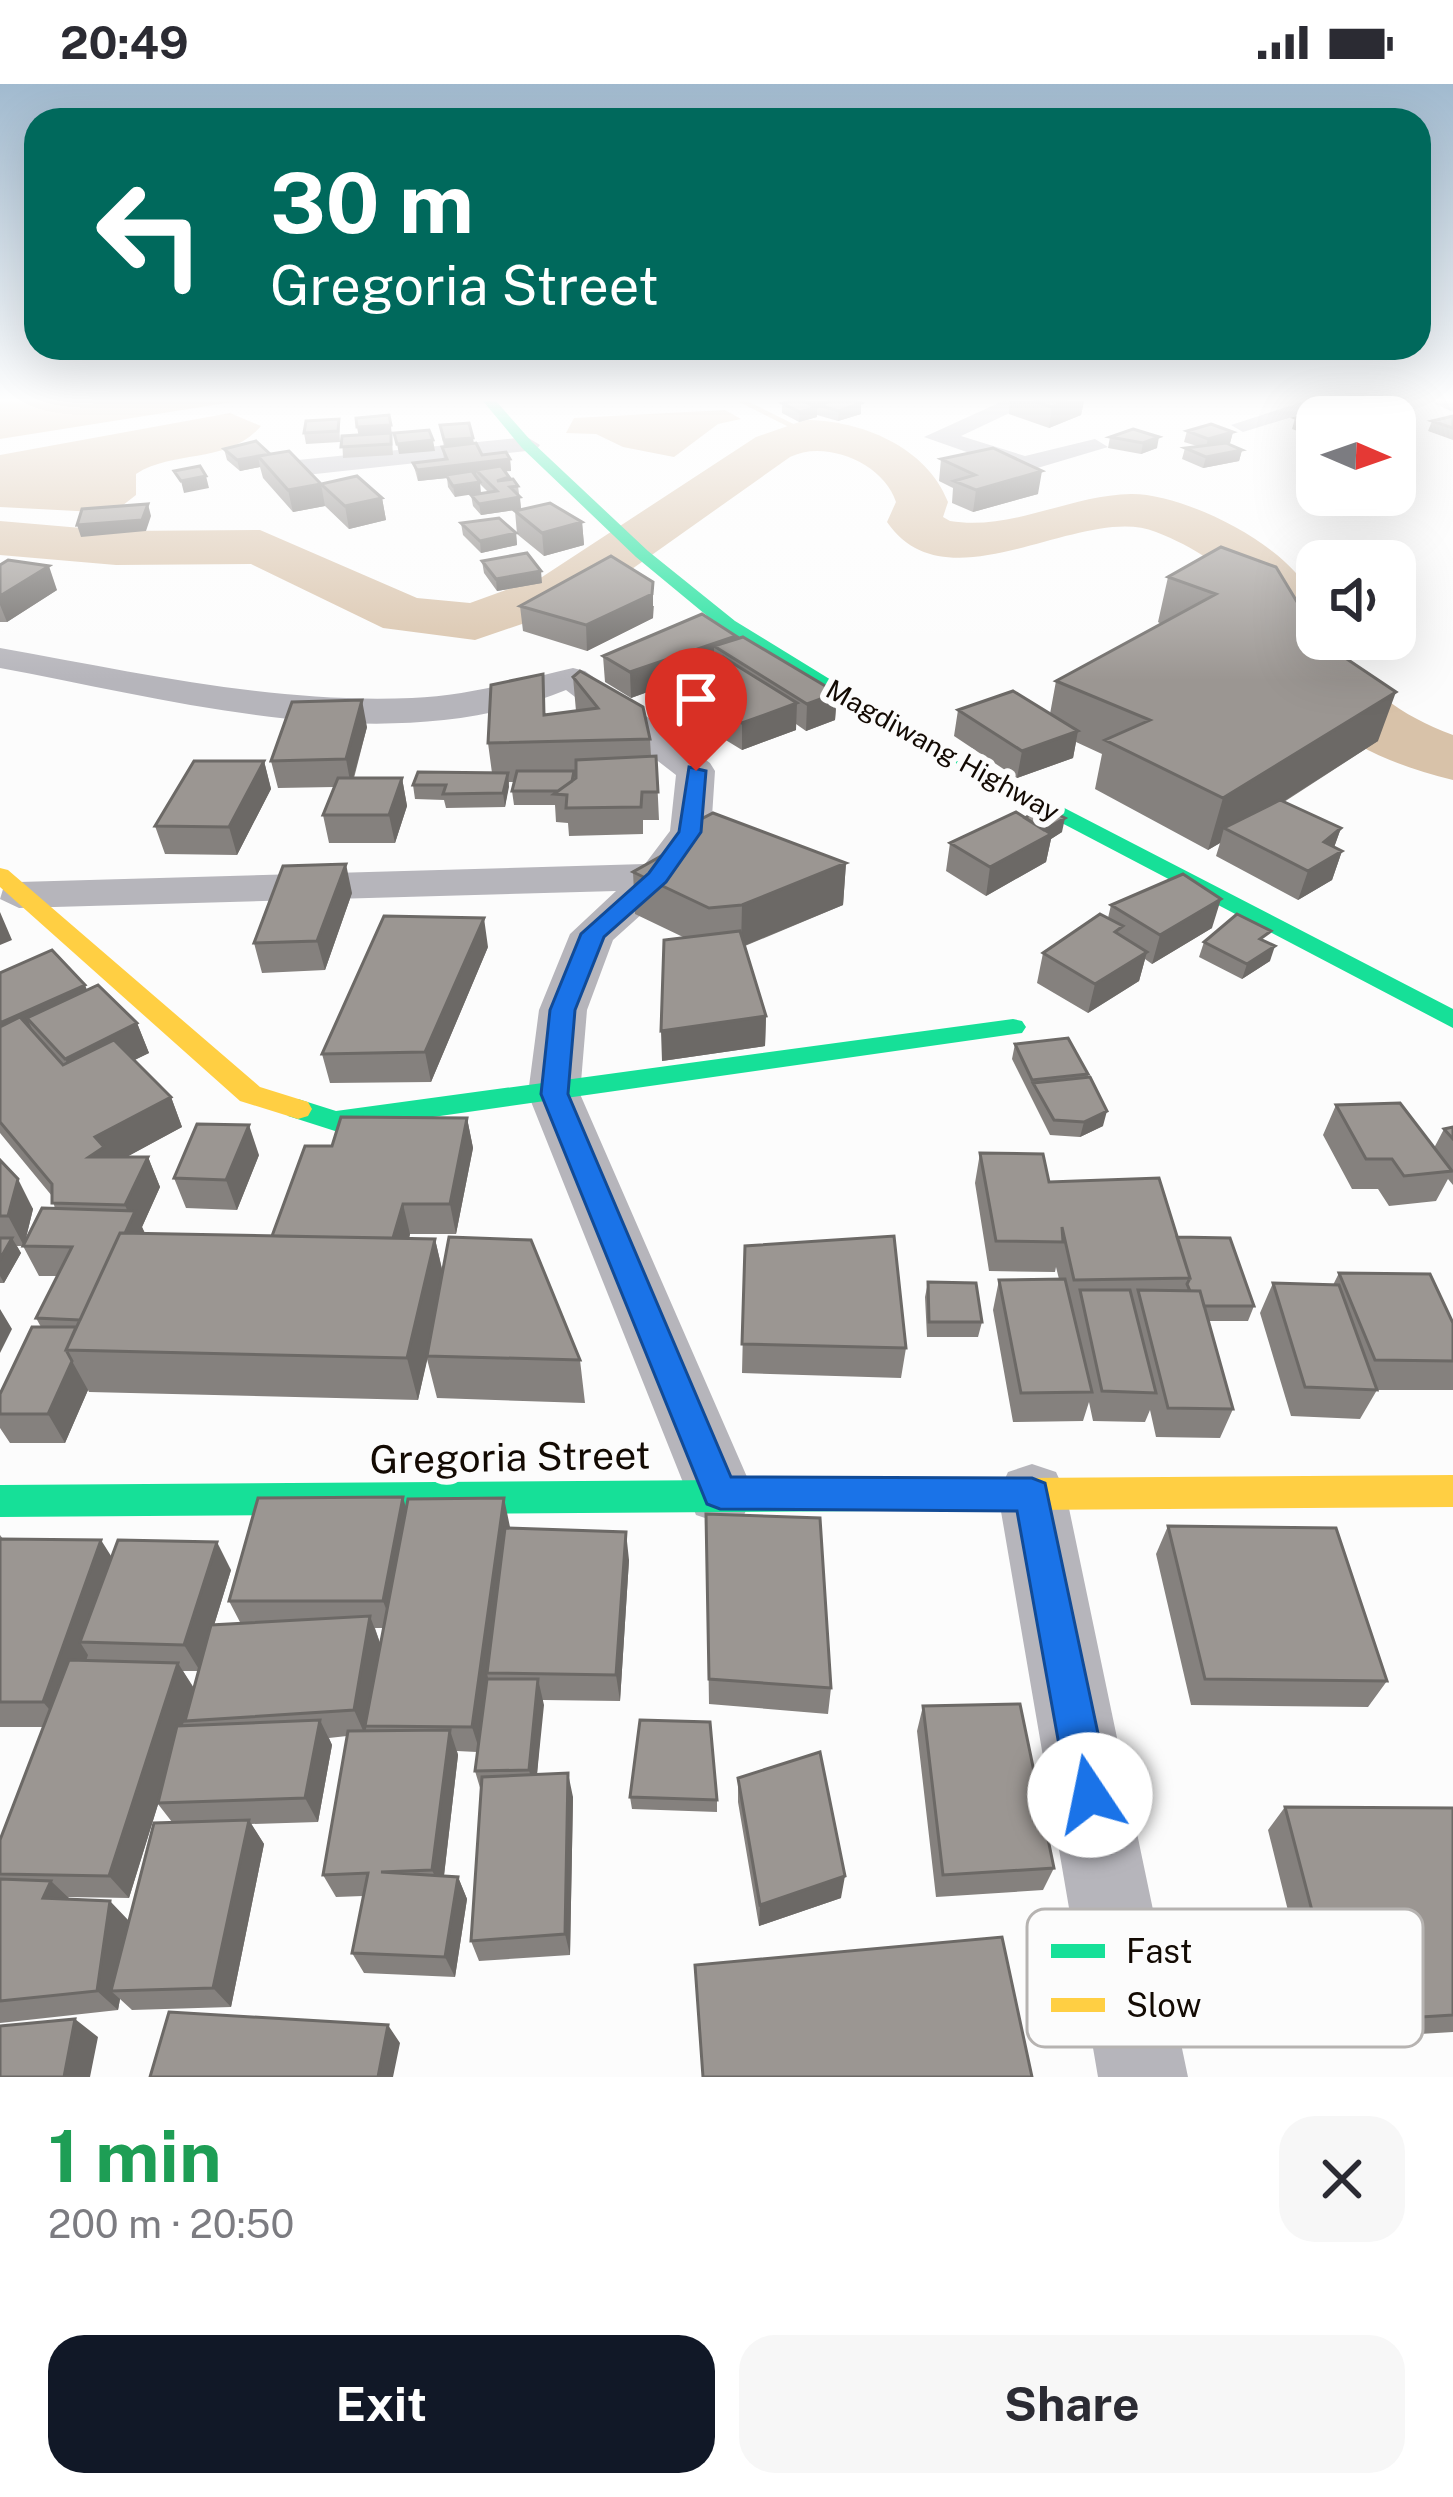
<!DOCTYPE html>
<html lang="en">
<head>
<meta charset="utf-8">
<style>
  body { margin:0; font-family:"Public Sans",sans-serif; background:#f7f7f7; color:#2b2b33; height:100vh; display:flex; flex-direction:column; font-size:45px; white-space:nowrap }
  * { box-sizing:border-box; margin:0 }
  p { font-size:39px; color:#7c7c81 }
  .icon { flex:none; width:66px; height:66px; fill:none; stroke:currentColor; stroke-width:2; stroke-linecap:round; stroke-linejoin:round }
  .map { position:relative; height:1993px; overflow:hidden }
  .details { display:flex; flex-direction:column; background:#fff; flex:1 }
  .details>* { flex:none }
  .banner { position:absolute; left:24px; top:24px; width:1407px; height:252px; border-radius:36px; box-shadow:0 12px 48px #0002; background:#00695c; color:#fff; overflow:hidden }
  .needle { width:78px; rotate:92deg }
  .controls { position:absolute; left:1296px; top:312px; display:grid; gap:24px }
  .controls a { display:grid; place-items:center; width:120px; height:120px; border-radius:24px; background:#fff; box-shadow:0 12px 48px #0002; font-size:60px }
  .pin { position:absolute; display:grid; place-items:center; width:102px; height:102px; color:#fff; margin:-123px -51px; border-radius:50% 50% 50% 0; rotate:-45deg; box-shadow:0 0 12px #0007 }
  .pin .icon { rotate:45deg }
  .me { position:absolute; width:132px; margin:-66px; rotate:349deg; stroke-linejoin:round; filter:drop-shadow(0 0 9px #0008) }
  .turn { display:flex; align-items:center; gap:42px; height:252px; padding:0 48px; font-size:54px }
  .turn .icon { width:156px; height:156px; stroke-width:2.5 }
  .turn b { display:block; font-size:84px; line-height:102px }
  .round { display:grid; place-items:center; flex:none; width:126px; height:126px; border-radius:36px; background:#f7f7f7 }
  .overview { display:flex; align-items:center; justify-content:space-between; height:204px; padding:0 48px }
  h1 { font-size:72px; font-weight:700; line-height:90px; color:#1e9e55 }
  .button { display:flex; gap:24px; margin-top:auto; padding:24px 48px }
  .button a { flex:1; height:138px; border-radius:36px; background:#111827; color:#fff; font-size:48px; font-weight:700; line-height:138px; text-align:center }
  .button a+a { background:#f7f7f7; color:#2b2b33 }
  .status { display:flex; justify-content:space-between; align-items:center; height:84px; padding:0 60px; background:#fff; direction:ltr }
  .status svg { height:33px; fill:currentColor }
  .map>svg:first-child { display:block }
</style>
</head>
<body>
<div class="status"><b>20:49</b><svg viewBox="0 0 49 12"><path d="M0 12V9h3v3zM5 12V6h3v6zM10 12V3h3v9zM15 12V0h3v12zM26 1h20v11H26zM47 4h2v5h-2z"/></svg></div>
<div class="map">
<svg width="1453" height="1993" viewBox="0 0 1453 1993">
  <rect width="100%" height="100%" fill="#fcfcfc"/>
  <path fill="#d8c2a9" d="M0,317H239L0,355Z
    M725,326L741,335L718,340L674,373L623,363L596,350L566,349L574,334Z
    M230,329L261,342C228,381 175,365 136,390V411L118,425L96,428L0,423V371Z"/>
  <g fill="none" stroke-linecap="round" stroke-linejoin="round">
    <path fill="#d8c2a9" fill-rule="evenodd" d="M737,317H747L814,350L807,352Z"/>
    <path fill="#d8c2a9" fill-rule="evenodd" d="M805,336C861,336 927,363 948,418L943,433L950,437C1012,447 1070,411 1131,410C1186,409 1306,468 1317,527C1319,536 1317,546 1317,555H1336C1363,605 1400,631 1453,651V696C1406,684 1357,668 1322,633C1247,561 1280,497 1156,448C1082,418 948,527 887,438L896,418C884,379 825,355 790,373L584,519L475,556L383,544L251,480L116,481L0,471V437L116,447L260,446L417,514L470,519L542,493L756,353Z"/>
    <path fill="#b6b5bb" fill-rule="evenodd" d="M1003,317H1035L961,352L1025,372L1095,355L1108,363L1024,388L924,353Z
      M1305,317H1344L1243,348L1231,341Z
      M1429,317H1453V328Z
      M527,353L540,361L536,366L288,393L275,385L288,377Z
      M0,564C136,588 273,620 412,614C467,612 522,596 573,584L585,587L710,679L715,687L711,748L673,802L613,856L587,926L580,1010L754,1409L744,1431L720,1439L696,1431L528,1010L539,926L570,850L616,807L19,824L0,815L4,802L19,798L645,780L670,747L676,691L566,606C390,678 179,617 0,584Z
      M1032,1380L1056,1388L1066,1410L1188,1993H1098L998,1410L1008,1388Z"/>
    <path fill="#16e098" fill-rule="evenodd" d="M483,317H496L532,358L648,467L735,537L906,642L1453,925V944L892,650L723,545L636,473L522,364Z
      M1013,935L1022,937L1026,943L1022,949L335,1047L288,1032L284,1025L298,1015L336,1027Z
      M1024,1394L1037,1399L1042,1410L1037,1421L1024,1426L0,1433V1401Z"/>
    <path fill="#ffcf43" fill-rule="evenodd" d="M0,784L8,786L260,1003L308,1018L312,1025L308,1032L298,1035L240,1017L0,803Z
      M1453,1391V1423L1024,1426L1011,1421L1006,1410L1011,1399L1024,1394Z"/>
  </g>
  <path fill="#85817e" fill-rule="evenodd" d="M792,317H860L857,318L861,330L838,337L817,331V328V333L799,338L782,329V319Z
    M1010,317H1084L1081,331L1049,344L1009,330Z
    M1353,322L1391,333H1353L1350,332Z
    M1453,332V356L1428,347L1432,337Z
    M1317,333V354L1292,345L1295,334Z
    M339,335L340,358L306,360L304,349Z
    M440,341L474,360L482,371L510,375L511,387H505L510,395L518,402L521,425L481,431L473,422L471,411L488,408L480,400L455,413L448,403L447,394L418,397L413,379L444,375L442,363H444Z
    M1133,345L1157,364L1141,370L1108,364L1110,353Z
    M1187,347L1233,348L1230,359L1227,360L1242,366L1239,377L1203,384L1182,375L1185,364L1197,362L1184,358Z
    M393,351L391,352L393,371L343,374L342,352Z
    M224,365L270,370L321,400L382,414L386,436L349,445L325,422L293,428L263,394L260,383L240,387L227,376Z
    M941,375L1038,410L973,428L952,419L953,404L939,397Z
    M515,427L582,438L584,461L544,472L517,450Z
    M461,439L516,449L517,461L481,469L463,451Z
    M1221,463L1378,657L1284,718L1341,744L1334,763L1342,767L1332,796L1298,816L1216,772L1220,759L1208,766L1095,705L1102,670L1076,658L1073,674L1017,694L954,652L958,626L1050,630L1056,597L1161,540L1158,538L1168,493Z
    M482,477L542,499L497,507L484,489Z
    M0,481L57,506L7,538H0Z
    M520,522H654L653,534L587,567L523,547Z
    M736,552V555L837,609L835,636L806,647L796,640V646L742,666L665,619L664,602L631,614L605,598L603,572Z
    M573,593L650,655L651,672H656L659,736H643V750L569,752L568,739L556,738L555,721H514L512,707L514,698H509L505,723L446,724L444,716L415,715L413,701L492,689L488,659L547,630L576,627Z
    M367,643L354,694H402L407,722L395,759H329L323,731L334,703L278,704L271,677Z
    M264,677L271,705L237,771L165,770L155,742Z
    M1025,734L1062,748L1051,755L1046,778L986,812L946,787L950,759Z
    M682,745L846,779L843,821L745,862L766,932L765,962L662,977L683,853L635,830L633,788L683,760Z
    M352,809L325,886L262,889L254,859Z
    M1111,821L1212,844L1152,880L1145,875L1139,897L1088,929L1037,899L1043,869L1108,834Z
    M1204,858H1267L1270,877L1242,895L1199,873Z
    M488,863L431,998L330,999L322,970Z
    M0,889L87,906L137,939L149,969L134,976L171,1013L182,1043L126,1073H148L160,1103L142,1143L145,1149L272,1152L332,1062L467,1034L473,1064L456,1150H410L409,1155H435L443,1189L580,1276L585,1319L437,1314L427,1275L418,1316L89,1308L88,1306L65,1359H10L0,1344V1310L41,1243L36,1234L57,1192H39L23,1162H17L21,1169L4,1199H0V1076L33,1125L25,1158L55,1125L52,1112L0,1049Z
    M1015,960L1088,990V993L1103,1042L1080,1053L1050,1051L1012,975Z
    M1336,1021L1434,1064L1444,1045L1453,1043V1101L1448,1095L1436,1117L1389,1122L1378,1105H1352L1323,1051Z
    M980,1069L1177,1153L1254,1222L1248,1237H1208L1233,1325L1220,1354L1156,1353L1150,1326L1145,1338L1093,1337L1089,1318L1083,1337L1013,1338L993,1226L999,1196L1059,1195L1056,1183L1055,1188L989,1187L975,1099Z
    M259,1071L237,1126L186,1124L174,1094Z
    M745,1162L906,1264L901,1294L742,1289Z
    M1339,1189L1453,1239V1306H1377L1360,1335L1291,1332L1260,1229L1273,1199L1333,1201Z
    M928,1198L982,1238L978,1253H927L925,1213Z
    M406,1425L510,1444L629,1476L620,1617L543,1616L537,1690L573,1713L570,1871L479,1877L471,1857L481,1707L475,1687L477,1668L457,1667L458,1671L444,1792L458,1793L467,1815L455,1893L364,1889L352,1869L363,1812L336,1813L323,1791L347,1652L329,1654L332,1661L318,1738L251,1740L264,1760L231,1923L132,1926L120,1915L118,1926L0,1939V1756L43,1643H0V1451L3,1455L112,1473L231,1486L214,1541L241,1540L229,1517ZM375,1544H384L380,1559ZM183,1587H199L194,1604ZM158,1720L172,1738L129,1837L70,1816L68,1813L129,1814Z
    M706,1430L831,1604L828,1630L709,1620Z
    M1168,1442L1387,1597L1368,1623L1191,1621L1156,1470Z
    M923,1622L1054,1784L1043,1806L936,1813L917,1647Z
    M738,1694L841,1814L759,1842L738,1718Z
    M630,1713L717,1716V1728L632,1725Z
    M1285,1723L1453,1724V1948L1320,1956L1268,1746Z"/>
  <path fill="#6c6966" d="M1068,317H1084L1081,331L1049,344L1052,323Z
    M861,319V330L838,337L839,327Z
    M817,323V333L799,338L800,328Z
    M1394,326L1391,333H1378L1379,329Z
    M391,341L393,371L391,352L359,354L357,343Z
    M1233,348L1230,359L1205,366L1208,355Z
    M1159,353L1157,364L1141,370L1143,359Z
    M473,354L475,365L445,367L444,356Z
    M433,356L435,367L399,370L397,360Z
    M1242,366L1239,377L1203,384L1206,373Z
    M258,372L260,383L240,387L237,376Z
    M510,375L511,387L480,390L476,386V391L418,397L417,386Z
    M1042,387L1038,410L973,428L976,406Z
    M206,392L209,404L184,409L181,397Z
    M480,398L481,409L455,413L453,402Z
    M321,400L325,422L293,428L288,406Z
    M520,413L521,425L481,431L479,420Z
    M382,414L386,436L349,445L345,422Z
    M148,420L151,432L146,447L81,453L77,441Z
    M582,438L584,461L544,472L542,449Z
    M516,449L517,461L481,469L480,457Z
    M49,482L57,506L7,538L0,521V512Z
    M541,487L542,499L497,507L496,495Z
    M653,498V534L587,567L586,541Z
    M736,552V576L714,562V585L664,593V602L631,614L630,588Z
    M1396,608L1378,657L1234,749L1224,744L1220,759L1208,766L1223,714Z
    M837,609L835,636L806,647L807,620Z
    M362,616L367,643L351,702L346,675Z
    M797,619L796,646L742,666V639Z
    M1078,647L1073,674L1017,694L1022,667Z
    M264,677L271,705L237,771L229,743Z
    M508,689L509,703L505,723L503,709Z
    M402,694L407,722L395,759L389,731Z
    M1065,734L1062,748L1051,755L1046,778L986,812L990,783L1035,751Z
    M1341,744L1331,772L1342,767L1332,796L1298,816L1308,787L1324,758Z
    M846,779L843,821L741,863L742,821Z
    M346,780L352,809L325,886L317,857Z
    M1221,815L1212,844L1152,880L1160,851Z
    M0,828L12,856L0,861Z
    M484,834L488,863L431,998L425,968Z
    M1275,862L1270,877L1242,895L1247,880Z
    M1147,868L1139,897L1088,929L1095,900Z
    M85,901L97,930L27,934L38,958L0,975V939Z
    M766,932L765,962L662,977L661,947Z
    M137,939L149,969L78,1004L65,975Z
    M171,1013L182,1043L112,1081L89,1073L95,1053Z
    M1107,1027L1103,1042L1080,1053L1084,1038Z
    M467,1034L473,1064L456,1150L450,1120Z
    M249,1041L259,1071L237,1126L226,1096Z
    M148,1073L160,1103L142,1143L148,1157L84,1236L131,1136L125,1121Z
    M18,1095L33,1125L24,1162L8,1132Z
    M403,1120L410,1150L400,1187L393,1157Z
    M12,1154L21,1169L4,1199L0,1192V1175Z
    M435,1155L445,1199L418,1316L407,1274Z
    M0,1225L12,1245L0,1269Z
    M72,1277L88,1306L65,1359L48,1330Z
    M403,1413L411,1442L393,1543L383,1517Z
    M504,1414L510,1443L491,1589H487L489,1599L480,1668L472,1643Z
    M626,1448L629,1476L620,1617L616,1591Z
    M101,1456L118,1483L80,1558L88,1571L64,1643L43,1618Z
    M217,1458L231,1486L200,1587L184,1561Z
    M370,1532L380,1559L365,1651L354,1626Z
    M178,1579L194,1605L129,1814L109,1792Z
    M538,1595L544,1621L535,1710L529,1686Z
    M320,1636L332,1661L318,1738L305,1714Z
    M450,1646L458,1671L442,1808L432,1786Z
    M568,1689L573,1713L570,1871L565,1850Z
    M249,1736L264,1760L231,1923L213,1904Z
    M845,1792L841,1814L759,1842L760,1821Z
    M458,1793L467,1815L455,1893L445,1873Z
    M51,1797L73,1818L43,1814Z
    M110,1817L130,1838L111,1907L120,1915L118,1926L97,1907Z
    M75,1935L98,1953L90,1993H64Z
    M388,1941L400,1959L393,1993H378Z"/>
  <path fill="#9b9692" stroke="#6c6966" stroke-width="3" d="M792,317H803L817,323L800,328L782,319Z
    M831,317H853L861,319L839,327L818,321Z
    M1034,317H1068L1052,323Z
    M1370,318L1394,326L1379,329L1353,322Z
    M1310,330L1320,333H1317V342L1295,334Z
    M389,331L391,341L357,343L356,334Z
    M1453,332V344L1432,337Z
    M339,335L338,347L304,349L306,337Z
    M469,339L473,354L444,356L440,341Z
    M1211,340L1233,348L1208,355L1187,347Z
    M1133,345L1159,353L1143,359L1110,353Z
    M429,346L433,356L397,360L394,349Z
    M391,349V360L341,363L342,352Z
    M256,357L270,370L237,376L224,365Z
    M476,359L482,371L506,368L510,375L417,386L413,379L447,375L442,363Z
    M1226,359L1242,366L1206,373L1185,364Z
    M993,364L1042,387L976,406L954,397L975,391L941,375Z
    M289,367L321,400L288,406L258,372Z
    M200,382L206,392L181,397L174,387Z
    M501,382L509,393L497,397L513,395L518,402L510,403L520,413L479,420L471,411L497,407L476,386Z
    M472,387L480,398L453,402L446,391Z
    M357,392L382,414L345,422L321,400Z
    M550,419L582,438L542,449L515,427Z
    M148,420L142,436L77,441L82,425Z
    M499,434L516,449L480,457L461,439Z
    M1221,463L1276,483L1317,551V555L1396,608L1223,714L1105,656L1150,636L1056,597L1216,510L1168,493Z
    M527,469L541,487L496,495L482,477Z
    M611,472L653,498L652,510L586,541L520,522Z
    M8,476L49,482L0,512V481Z
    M702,530L736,552L630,588L603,572Z
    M743,553L837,609L807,620L714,562Z
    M723,573L797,619L742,639L664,593Z
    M580,587L643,623L650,655L488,659L491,601L543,590L544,631L598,624L573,593Z
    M1013,607L1078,647L1022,667L958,626Z
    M362,616L346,675L271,677L292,618Z
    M656,672L658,708H642L641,723L566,724L567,711L554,710L576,694V676Z
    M194,677H264L229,743L155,742Z
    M517,687H574L572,697L558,707H512Z
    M418,688L508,689L503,709L443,710L446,701H413Z
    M338,694H402L389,731H323Z
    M1280,716L1341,744L1324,758L1342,767L1308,787L1224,744Z
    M1043,723L1065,734L1044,746L1025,734Z
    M1016,728L1051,750L990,783L950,759Z
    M713,729L846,779L742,821L709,824L633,788L695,753L682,745Z
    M346,780L317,857L254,859L283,782Z
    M1183,790L1221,815L1160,851L1111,821Z
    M1100,830L1123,842L1115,848L1147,868L1095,900L1043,869Z
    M1237,830L1271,847L1260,855L1275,862L1247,880L1204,858Z
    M384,832L484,834L425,968L322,970Z
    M740,847L766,932L661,947L664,856Z
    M52,866L85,901L0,939V889Z
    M98,901L137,939L65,975L27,934Z
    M20,933L63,981L114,956L171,1013L95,1053L104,1063L89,1073H148L125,1121L52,1119V1100L0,1038V943Z
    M1068,954L1088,990L1032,996L1015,960Z
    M1090,993L1107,1027L1084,1038L1054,1036L1033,999Z
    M1400,1019L1452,1087L1404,1092L1392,1075H1366L1336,1021Z
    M341,1033L467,1034L450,1120H403L393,1154L272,1152L305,1062H332Z
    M197,1040L249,1041L226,1096L174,1094Z
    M1453,1043V1055L1444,1045Z
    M980,1069L1043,1070L1049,1098L1159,1094L1190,1194L1074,1196L1062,1143L1063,1158L996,1157Z
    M0,1076L18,1095L8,1132H0Z
    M42,1124L135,1127L125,1149H120L80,1236L36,1234L72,1163L23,1162Z
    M120,1149L435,1155L407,1274L66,1266Z
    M894,1152L906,1264L742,1260L745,1162Z
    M449,1153L531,1156L580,1276L427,1272Z
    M1177,1153L1230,1154L1254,1222H1204L1200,1207H1190L1187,1200L1190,1194Z
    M0,1154H12L0,1175Z
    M1339,1189L1430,1190L1453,1239V1277L1375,1276Z
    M1065,1195L1092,1308L1021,1309L999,1196Z
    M928,1198L976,1199L982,1238H929Z
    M1273,1199L1339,1201L1377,1306L1305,1303Z
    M1080,1206H1130L1156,1309L1102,1307Z
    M1138,1206L1200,1207L1233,1325L1168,1324Z
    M32,1243H76L66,1266L72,1277L48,1330H0V1310Z
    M403,1413L383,1517H229L258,1414Z
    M504,1414L472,1643L365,1642L408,1415Z
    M706,1430L820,1434L831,1604L709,1595Z
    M1168,1442L1336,1444L1387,1597L1205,1595Z
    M505,1444L626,1448L616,1591L487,1589Z
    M0,1455L101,1456L43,1618H0Z
    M118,1456L217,1458L184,1561L80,1558Z
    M370,1532L354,1626L185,1637L211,1541Z
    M69,1576L178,1579L109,1792L0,1790V1756Z
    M487,1595H538L529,1686L475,1687Z
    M1020,1620L1054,1784L943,1791L923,1622Z
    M320,1636L305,1714L158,1719L177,1642Z
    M640,1636L710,1638L717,1716L630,1713Z
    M450,1646L432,1786L381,1788L458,1793L445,1873L352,1869L368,1789L323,1791L348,1647Z
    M820,1668L845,1792L760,1821L738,1694Z
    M568,1689L565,1850L471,1857L482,1693Z
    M1285,1723L1453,1724V1931L1341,1938Z
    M249,1736L213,1904L111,1907L154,1739Z
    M0,1795L51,1797L43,1814L110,1817L97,1907L0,1917Z
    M1002,1853L1032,1993H703L695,1881Z
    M169,1928L388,1941L378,1993H150Z
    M75,1935L64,1993H0V1942Z"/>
  <linearGradient id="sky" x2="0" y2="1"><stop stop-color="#a1bacf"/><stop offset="0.53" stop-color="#fefefe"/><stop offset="1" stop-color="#fefefe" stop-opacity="0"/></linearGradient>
  <rect width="1453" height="596" fill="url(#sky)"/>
  <path fill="#1a73e8" stroke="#114b97" stroke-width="3" d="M689,683L706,687L701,748L666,798L604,853L575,926L568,1010L731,1393L1032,1394L1045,1399L1111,1711L1105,1726L1090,1732L1075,1726L1068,1711L1017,1427L720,1425L707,1420L541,1010L550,926L581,850L649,789L679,748Z"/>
  <g text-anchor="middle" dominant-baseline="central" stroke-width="12" stroke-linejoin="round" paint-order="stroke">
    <g font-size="27" fill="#130a03" stroke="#fcfcfc">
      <text transform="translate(943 666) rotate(29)">Magdiwang Highway</text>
    </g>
    <g font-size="39" fill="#130a03" stroke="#fcfcfc">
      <text transform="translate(510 1373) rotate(-1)">Gregoria Street</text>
    </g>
  </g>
  <rect x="1027" y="1825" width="396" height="138" rx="18" fill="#fcfcfc" stroke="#b6b3b1" stroke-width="3"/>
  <rect x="1051" y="1860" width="54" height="14" fill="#16e098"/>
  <rect x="1051" y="1914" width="54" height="14" fill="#ffcf43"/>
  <g font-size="33" fill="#130a03">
    <text x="1126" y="1879">Fast</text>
    <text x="1126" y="1933">Slow</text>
  </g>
</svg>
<div class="controls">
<a><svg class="needle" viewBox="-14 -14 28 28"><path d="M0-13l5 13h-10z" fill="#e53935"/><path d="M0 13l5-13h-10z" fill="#7c7c81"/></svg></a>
<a><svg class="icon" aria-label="sound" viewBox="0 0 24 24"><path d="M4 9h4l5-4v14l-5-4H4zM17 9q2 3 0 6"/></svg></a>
</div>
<div class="pin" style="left:696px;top:687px;background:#d93025"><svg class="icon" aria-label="arrive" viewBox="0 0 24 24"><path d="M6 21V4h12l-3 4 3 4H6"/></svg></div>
<svg class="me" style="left:1090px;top:1711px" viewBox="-20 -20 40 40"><circle r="19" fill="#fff"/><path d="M0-13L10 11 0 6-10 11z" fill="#1a73e8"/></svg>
<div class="banner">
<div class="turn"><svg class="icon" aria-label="left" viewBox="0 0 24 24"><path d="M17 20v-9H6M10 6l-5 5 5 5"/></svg><div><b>30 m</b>Gregoria Street</div></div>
</div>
</div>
<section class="details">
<div class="overview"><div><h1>1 min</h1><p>200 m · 20:50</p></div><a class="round"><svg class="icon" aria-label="close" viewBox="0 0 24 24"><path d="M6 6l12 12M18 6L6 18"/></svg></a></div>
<div class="button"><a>Exit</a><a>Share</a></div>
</section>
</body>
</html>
